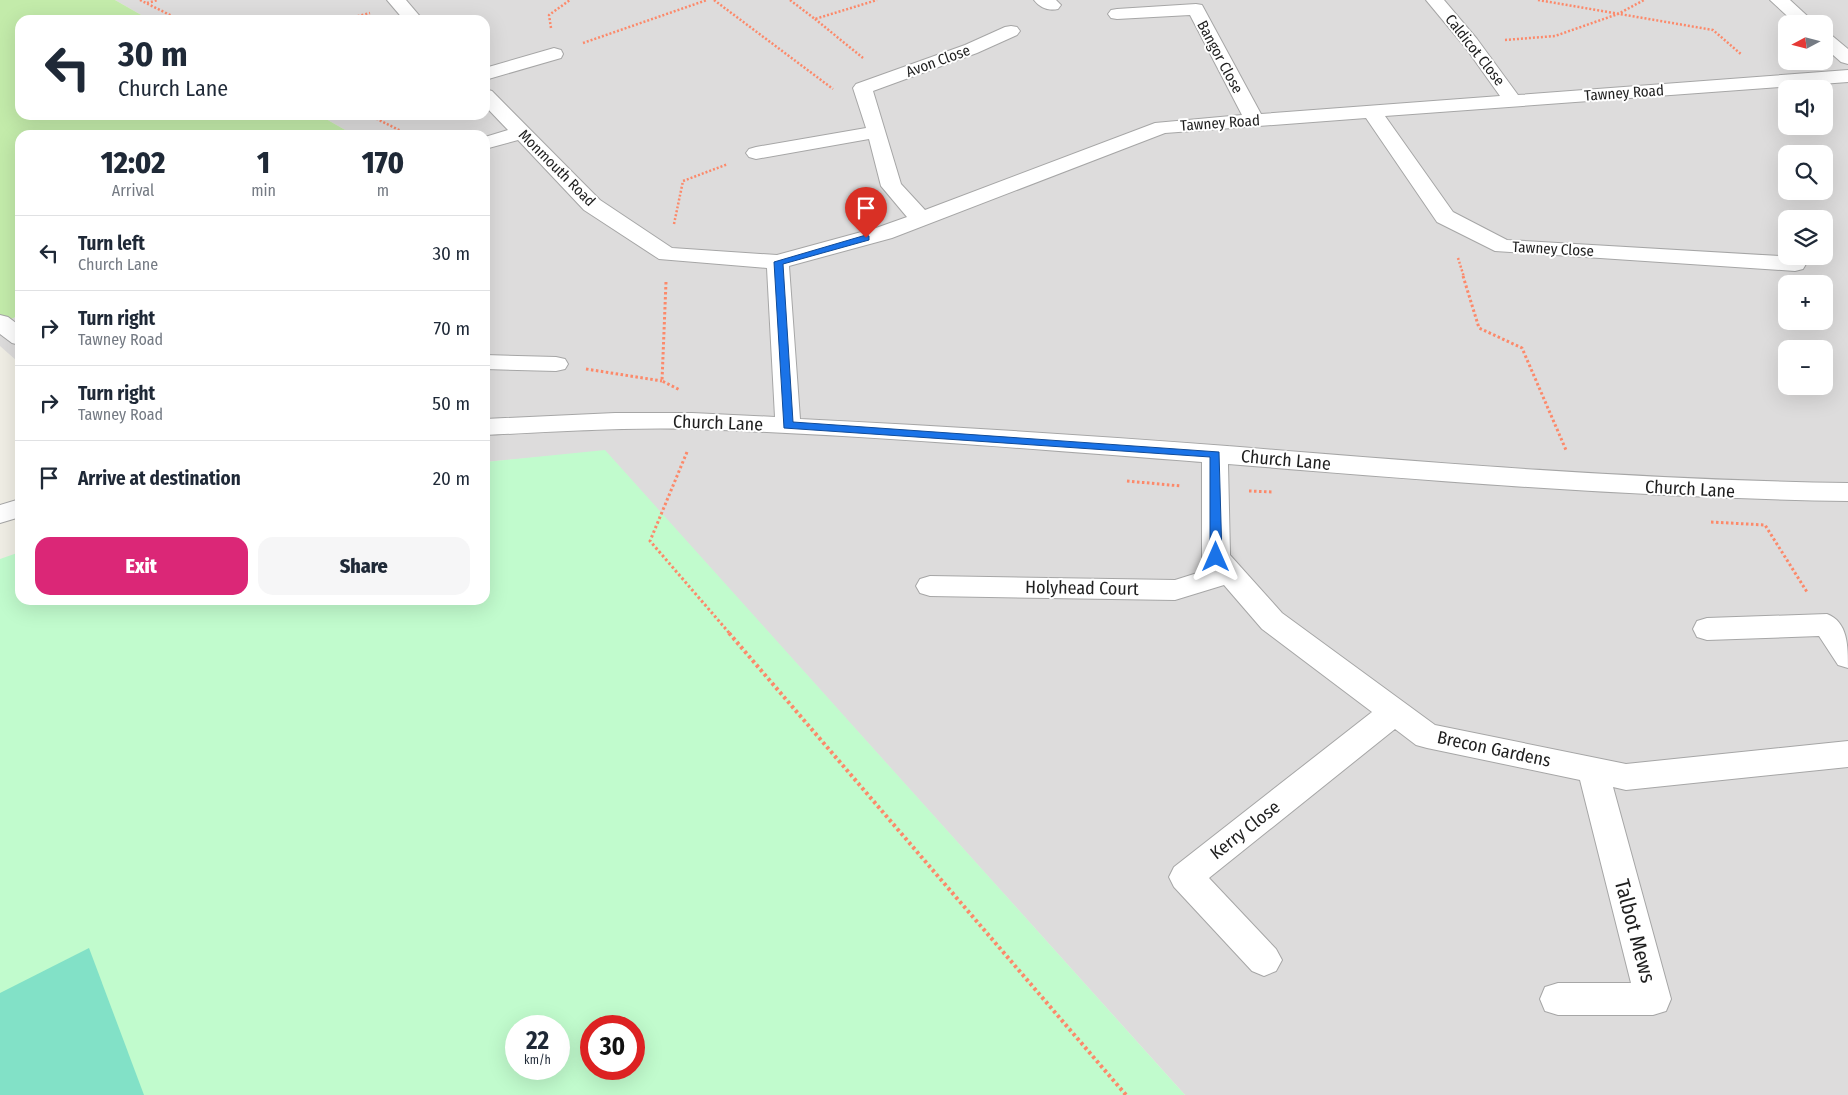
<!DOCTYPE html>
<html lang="en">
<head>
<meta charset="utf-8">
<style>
  body { margin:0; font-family:"Fira Sans Condensed",sans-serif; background:#f6f6f7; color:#1f2937; height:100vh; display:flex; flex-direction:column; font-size:19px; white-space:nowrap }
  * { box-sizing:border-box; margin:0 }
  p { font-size:16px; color:#747a83 }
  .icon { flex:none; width:28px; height:28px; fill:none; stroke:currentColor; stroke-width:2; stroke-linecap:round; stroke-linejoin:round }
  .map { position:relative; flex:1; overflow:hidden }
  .sheet { position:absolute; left:15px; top:130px; width:475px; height:475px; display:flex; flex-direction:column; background:#fff; border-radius:15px; box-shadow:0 5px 20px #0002 }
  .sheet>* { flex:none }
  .hud { position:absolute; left:15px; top:15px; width:475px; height:105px; border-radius:15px; box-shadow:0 5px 20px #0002; background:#fff; color:#1f2937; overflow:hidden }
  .needle { width:32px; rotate:263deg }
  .fabs { position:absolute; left:1778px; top:15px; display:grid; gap:10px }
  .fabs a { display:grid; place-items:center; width:55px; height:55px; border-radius:10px; background:#fff; box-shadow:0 5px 20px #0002; font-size:25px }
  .speed { position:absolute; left:505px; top:1015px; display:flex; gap:10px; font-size:25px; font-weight:700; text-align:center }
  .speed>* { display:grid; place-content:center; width:65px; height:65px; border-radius:50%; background:#fff; box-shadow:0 5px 20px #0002; line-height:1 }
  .speed small { font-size:12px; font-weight:400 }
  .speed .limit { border:8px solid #d22; background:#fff; color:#111 }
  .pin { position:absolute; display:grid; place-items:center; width:42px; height:42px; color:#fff; margin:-51px -21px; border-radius:50% 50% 50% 0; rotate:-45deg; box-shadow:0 0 5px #0007 }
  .pin .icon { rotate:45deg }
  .me { position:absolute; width:55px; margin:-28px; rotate:0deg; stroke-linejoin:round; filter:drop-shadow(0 0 4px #0008) }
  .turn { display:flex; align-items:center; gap:18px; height:105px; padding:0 20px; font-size:22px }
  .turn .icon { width:65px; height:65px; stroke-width:2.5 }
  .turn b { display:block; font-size:35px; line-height:42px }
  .eta { display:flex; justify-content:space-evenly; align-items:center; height:85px; text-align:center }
  .eta b { font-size:30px; font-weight:800; line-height:35px }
  .action { display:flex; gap:10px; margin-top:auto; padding:10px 20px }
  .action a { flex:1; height:58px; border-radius:15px; background:#db2777; color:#fff; font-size:20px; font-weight:800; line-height:58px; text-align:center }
  .action a+a { background:#f6f6f7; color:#1f2937 }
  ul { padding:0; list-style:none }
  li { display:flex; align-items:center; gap:15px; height:75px; padding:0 20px; border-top:1px solid #e0e1e3 }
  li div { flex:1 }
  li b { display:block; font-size:19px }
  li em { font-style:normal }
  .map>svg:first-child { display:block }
</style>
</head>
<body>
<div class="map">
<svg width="1848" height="1095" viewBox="0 0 1848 1095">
  <rect width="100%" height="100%" fill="#f0eee5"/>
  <path fill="#dddcdc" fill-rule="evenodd" d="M115,0H1848V1095H1185L605,451L485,462V135H354L319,115H485V20H150ZM1786,24H1824V61H1786ZM1786,89H1824V126H1786ZM1786,154H1824V191H1786ZM1786,219H1824V256H1786ZM1786,284H1824V321H1786ZM1786,349H1824V386H1786Z
    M20,315V367L17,361L0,346V324Z"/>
  <path fill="#c3ebaa" d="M0,0H115L150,20H20V115H319L354,135H20V315L0,324Z"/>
  <path fill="#c1fbcd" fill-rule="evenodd" d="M605,450L1185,1095H0V559L20,552V600H485V462ZM516,1026H559V1069H516ZM591,1026H634V1069H591Z"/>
  <path fill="#82e1c7" d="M89,948L144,1095H0V993Z"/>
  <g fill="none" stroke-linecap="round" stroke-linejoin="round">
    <defs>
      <path id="minor" d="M387,0H406L423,20H404Z
        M1034,0H1056L1061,5L1058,9C1049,11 1040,8 1034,0Z
        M1426,0H1444L1477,39L1518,95L1848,70V82L1385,116L1453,212L1507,240L1795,257L1803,259L1806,264L1803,269L1795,271L1495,251L1437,222L1366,118L1165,133L892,238L789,266L800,419C942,426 1085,435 1227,446C1434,463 1640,480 1848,483V501C1641,498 1435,481 1228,464L1230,555L1282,613L1435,725L1626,764L1848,741V767L1626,790L1613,787L1671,999L1666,1011L1653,1015H1558L1545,1011L1540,999L1545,987L1558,983H1631L1580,780L1427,748L1416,745L1395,729L1209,878L1276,949L1282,960L1276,971L1264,976L1252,971L1174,887L1169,877L1174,867L1372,712L1262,629L1224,585L1175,600L930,596L920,593L916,586L920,579L930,576L1175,580L1210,569L1202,557V462C1033,449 863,435 693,429C624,427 554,432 485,435V419L615,413H692L775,417L767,268L659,259L584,210L518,140L485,149V137L508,130L485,106V89L492,91L600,200L672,248L777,255L876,228L907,217L881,186L869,139L756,159L749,157L746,153L749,149L756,147L866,128L853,88L856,84L965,45L1005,27L1011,26L1017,27L1020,31L1017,35L977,53L873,91L901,184L925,210L1155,123L1242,115L1190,15L1117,19L1111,18L1108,14L1111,10L1117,9L1196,4L1202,5L1261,114L1500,96L1465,47Z
        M1770,0H1790L1816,24H1796Z
        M1824,33L1830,34L1848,49V64L1841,62L1824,47Z
        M554,48L561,50L563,54L561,58L485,80V68Z
        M0,315L8,317L20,326V345L12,343L0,334Z
        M485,355L556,357L565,359L568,364L565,369L556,371L485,369Z
        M20,499V517L0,523V505Z
        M1827,614C1848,622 1848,646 1848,668L1838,665L1819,636L1707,640L1697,637L1693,629L1697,621L1707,618Z"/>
    </defs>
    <use href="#minor" stroke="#a6a6a6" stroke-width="2"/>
    <path stroke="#fc896a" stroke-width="2.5" stroke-dasharray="2 2" stroke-linecap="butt" d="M140,0L180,20
      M714,0L833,89
      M790,0L815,19L877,0
      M1538,0L1713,30L1742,55
      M147,3L158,0
      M815,19L863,58
      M342,20L370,13
      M551,28L549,15L570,0
      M1505,40L1555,36L1618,14L1644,0
      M583,43L707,0
      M369,115L409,135
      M674,224L683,181L728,164
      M1458,258L1464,277"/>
    <path stroke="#fc896a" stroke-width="3" stroke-dasharray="2.5 2.5" stroke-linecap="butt" d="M1463,276L1479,328L1522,348L1566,450
      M666,282L662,381L680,390
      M586,369L662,381
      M687,452L650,541L731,635
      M1127,481L1181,486
      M1249,491L1273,492
      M1711,522L1765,525L1807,592"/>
    <path stroke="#fc896a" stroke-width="4" stroke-dasharray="3 3" stroke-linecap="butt" d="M729,633L1126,1095"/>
    <use href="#minor" fill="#fff" fill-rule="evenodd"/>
  </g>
  <path fill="#1a73e8" stroke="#114b97" d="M866,235L869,236V240L783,264L793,422L1219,452L1222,557L1220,560L1216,561L1210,557V457L784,428L774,262Z"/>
  <g text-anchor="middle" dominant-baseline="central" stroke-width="4" stroke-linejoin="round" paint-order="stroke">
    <g font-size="15" fill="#1f1f1f" stroke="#fff">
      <text transform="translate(1475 50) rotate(52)">Caldicot Close</text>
      <text transform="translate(1220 57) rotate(62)">Bangor Close</text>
      <text transform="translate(938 61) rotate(-20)">Avon Close</text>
      <text transform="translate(1624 93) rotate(-4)">Tawney Road</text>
      <text transform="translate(1220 123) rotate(-4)">Tawney Road</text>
      <text transform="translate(557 168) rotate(45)">Monmouth Road</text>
      <text transform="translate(1553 249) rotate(3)">Tawney Close</text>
    </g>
    <g font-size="18" fill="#1f1f1f" stroke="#fff">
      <text transform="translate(718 423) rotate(2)">Church Lane</text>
      <text transform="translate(1286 460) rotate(5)">Church Lane</text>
      <text transform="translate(1690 489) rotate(3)">Church Lane</text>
      <text transform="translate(1082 588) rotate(1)">Holyhead Court</text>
      <text transform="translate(1494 749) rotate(12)">Brecon Gardens</text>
      <text transform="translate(1245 830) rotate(-38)">Kerry Close</text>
    </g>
    <g font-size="21" fill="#1f1f1f" stroke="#fff">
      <text transform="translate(1635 931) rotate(75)">Talbot Mews</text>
    </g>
  </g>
</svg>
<div class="fabs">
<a><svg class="needle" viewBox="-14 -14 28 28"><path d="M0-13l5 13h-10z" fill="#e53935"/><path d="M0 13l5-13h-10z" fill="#747a83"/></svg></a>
<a><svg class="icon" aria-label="sound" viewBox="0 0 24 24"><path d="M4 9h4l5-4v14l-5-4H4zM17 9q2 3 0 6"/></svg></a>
<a><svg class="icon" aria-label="search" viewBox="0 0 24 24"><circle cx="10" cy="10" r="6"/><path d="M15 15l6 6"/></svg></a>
<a><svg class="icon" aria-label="layers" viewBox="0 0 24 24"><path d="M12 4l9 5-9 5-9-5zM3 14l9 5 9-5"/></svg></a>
<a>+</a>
<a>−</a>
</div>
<div class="speed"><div>22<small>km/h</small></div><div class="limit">30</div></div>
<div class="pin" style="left:866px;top:238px;background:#d93025"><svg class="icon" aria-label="arrive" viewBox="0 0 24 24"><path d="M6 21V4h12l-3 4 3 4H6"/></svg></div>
<svg class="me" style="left:1216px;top:557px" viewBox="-20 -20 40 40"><path d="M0-17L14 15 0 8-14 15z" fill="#1a73e8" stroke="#fff" stroke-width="4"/></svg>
<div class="hud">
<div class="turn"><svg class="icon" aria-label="left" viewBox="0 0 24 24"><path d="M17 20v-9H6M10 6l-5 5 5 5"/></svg><div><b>30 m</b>Church Lane</div></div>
</div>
<section class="sheet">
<div class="eta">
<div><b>12:02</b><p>Arrival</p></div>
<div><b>1</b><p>min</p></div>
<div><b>170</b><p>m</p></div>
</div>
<ul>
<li><svg class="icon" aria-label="left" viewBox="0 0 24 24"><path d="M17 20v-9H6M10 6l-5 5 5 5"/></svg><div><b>Turn left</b><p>Church Lane</p></div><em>30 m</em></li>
<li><svg class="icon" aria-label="right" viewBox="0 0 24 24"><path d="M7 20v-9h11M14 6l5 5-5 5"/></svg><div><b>Turn right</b><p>Tawney Road</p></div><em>70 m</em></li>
<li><svg class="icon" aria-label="right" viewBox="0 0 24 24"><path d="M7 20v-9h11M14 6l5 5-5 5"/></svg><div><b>Turn right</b><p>Tawney Road</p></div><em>50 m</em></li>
<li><svg class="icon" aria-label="arrive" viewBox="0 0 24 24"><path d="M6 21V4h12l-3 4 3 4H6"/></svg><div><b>Arrive at destination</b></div><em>20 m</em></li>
</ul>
<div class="action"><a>Exit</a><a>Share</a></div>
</section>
</div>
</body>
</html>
